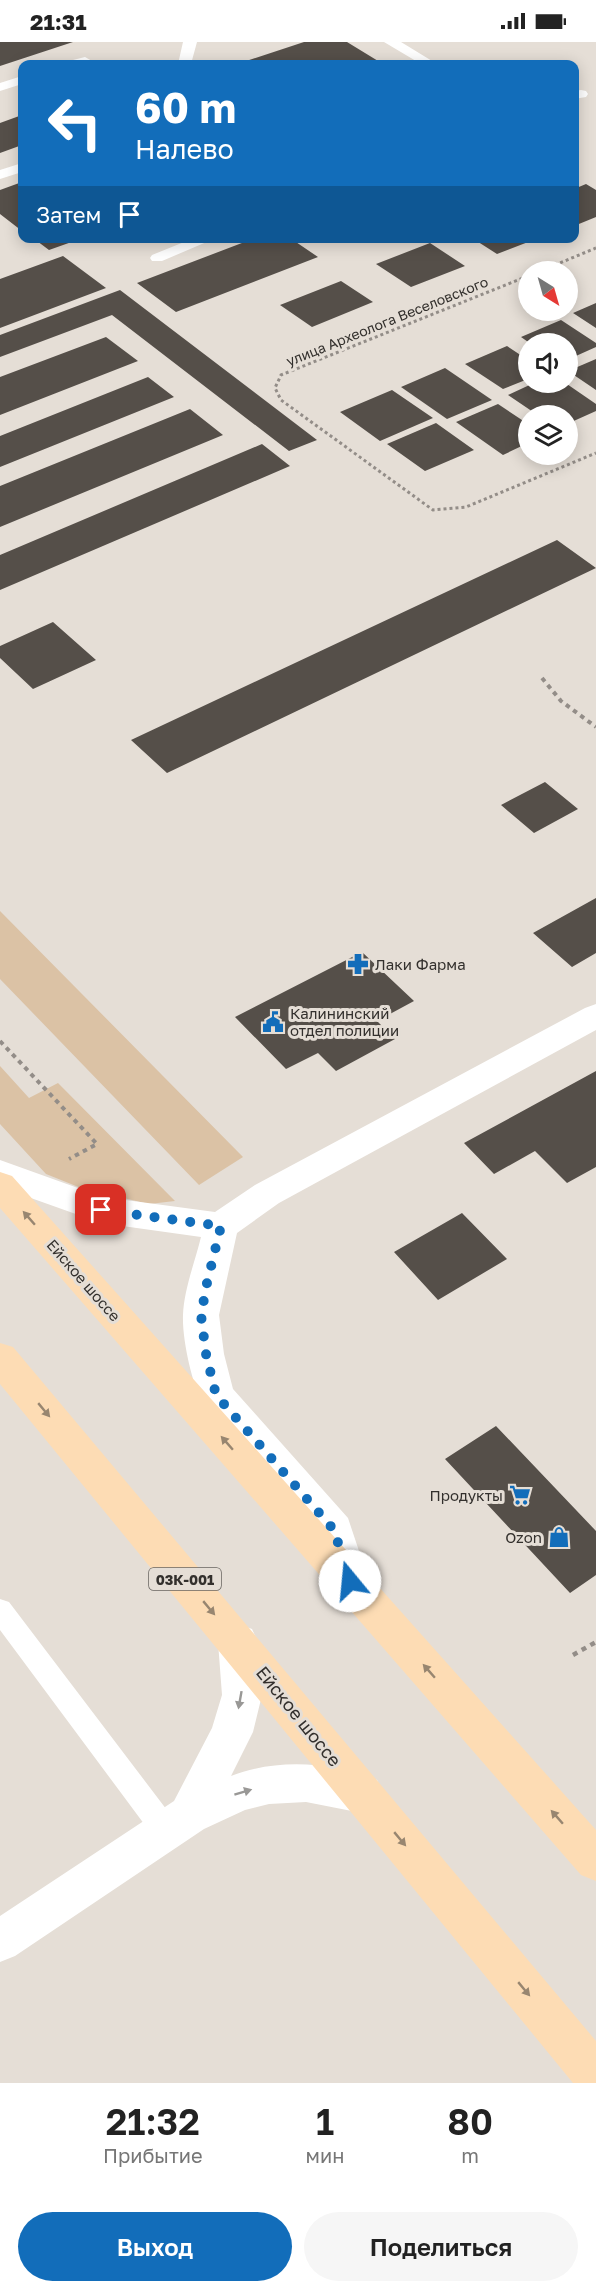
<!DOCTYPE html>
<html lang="ru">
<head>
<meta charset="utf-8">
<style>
  body { margin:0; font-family:"Golos Text",sans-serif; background:#f6f6f6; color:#222; height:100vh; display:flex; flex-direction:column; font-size:22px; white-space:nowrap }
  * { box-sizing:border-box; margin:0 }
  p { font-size:20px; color:#767676 }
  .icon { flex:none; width:33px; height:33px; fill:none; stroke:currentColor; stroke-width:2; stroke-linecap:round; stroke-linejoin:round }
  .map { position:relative; height:2041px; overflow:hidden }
  .drawer { display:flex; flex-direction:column; background:#fff; flex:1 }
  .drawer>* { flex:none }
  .top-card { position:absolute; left:18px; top:18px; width:561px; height:183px; border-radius:12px; box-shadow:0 3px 15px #0003; background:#126dba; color:#fff; overflow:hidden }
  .needle { width:39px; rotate:143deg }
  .fabs { position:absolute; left:518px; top:219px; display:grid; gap:12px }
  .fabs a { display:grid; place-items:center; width:60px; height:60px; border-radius:50%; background:#fff; box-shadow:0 3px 15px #0003; font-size:30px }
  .pin { position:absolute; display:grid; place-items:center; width:51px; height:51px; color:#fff; margin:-26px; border-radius:12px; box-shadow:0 3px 9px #0006 }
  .me { position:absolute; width:66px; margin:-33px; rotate:343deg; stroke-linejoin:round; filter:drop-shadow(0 0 4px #0008) }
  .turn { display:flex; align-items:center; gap:21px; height:126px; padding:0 18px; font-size:27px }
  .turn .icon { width:78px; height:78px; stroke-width:2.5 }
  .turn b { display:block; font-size:42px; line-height:51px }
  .then { display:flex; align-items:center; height:57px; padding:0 18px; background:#0003; gap:12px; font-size:22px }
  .eta { display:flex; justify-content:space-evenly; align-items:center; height:102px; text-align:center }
  .eta b { font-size:36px; font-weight:600; line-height:42px }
  .cta { display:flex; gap:12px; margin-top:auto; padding:12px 18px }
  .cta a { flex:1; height:69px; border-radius:36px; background:#126dba; color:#fff; font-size:24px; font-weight:600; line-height:69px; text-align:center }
  .cta a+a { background:#f6f6f6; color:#222 }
  .status { display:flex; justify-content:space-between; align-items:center; height:42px; padding:0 30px; background:#fff; direction:ltr }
  .status svg { height:16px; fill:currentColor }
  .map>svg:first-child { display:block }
</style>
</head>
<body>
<div class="status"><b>21:31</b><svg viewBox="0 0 49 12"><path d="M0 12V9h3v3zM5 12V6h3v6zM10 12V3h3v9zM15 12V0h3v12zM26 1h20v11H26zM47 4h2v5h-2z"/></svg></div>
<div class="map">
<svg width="596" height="2041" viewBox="0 0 596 2041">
  <rect width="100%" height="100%" fill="#e5ded6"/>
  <path fill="#dbc2a5" d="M0,869L243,1115L199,1143L0,937Z
    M0,1024L29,1056L58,1041L175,1159L149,1162L81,1146L46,1132L0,1082Z"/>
  <path fill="#554f49" d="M0,0H73L0,24Z
    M304,0H347L383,22H237Z
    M22,73V103L0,111V81Z
    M22,140V189L0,172V148Z
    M586,142L596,148V175L574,184V147Z
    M33,196H80V197L49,208Z
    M255,196H290L318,215L176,270L137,241Z
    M472,196H536V197L497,212Z
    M430,201L465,224L411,245L376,222Z
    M63,214L106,246L0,286V237Z
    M341,239L373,260L312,285L280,263Z
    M120,248L317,398L289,409L112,273L0,315V293Z
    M596,261V286L573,271Z
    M561,278L596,301V305L567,318V302H531L521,295Z
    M106,295L138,319L0,373V335Z
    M507,304L528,318V337L503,347L465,322Z
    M596,317V348L568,329Z
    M445,326L492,358L447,377L401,345Z
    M148,335L174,355L0,425V394Z
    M536,340H564L596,362V369L567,382V374H539L508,353Z
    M392,348L433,376L380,399L340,370Z
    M498,362L528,382V401L503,413L456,380Z
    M190,367L223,393L0,485V444Z
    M436,381L474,408L425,429L387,402Z
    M262,402L290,424L0,548V513Z
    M557,498L596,526L167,731L131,698Z
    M53,580L96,618L33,647L0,616V604Z
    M545,740L578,767L534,791L501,763Z
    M596,856V911L572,925L533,891Z
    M362,910L414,959L377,979L395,997L336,1029L318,1011L286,1027L235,975Z
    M596,1029V1125L567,1141L535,1109L494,1132L464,1101Z
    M462,1171L507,1217L438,1258L394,1210Z
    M496,1384L596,1489V1533L570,1551L445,1417Z"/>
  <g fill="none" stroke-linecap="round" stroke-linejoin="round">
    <path stroke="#938d88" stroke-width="3" stroke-dasharray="3 3" stroke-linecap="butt" d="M538,230L596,206
      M528,234L281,333L275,346L281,358L433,468L466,465L596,411"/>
    <path stroke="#938d88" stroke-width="4" stroke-dasharray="4.5 4.5" stroke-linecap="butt" d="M542,636L561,659L596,685
      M0,999L97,1102L69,1117"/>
    <path stroke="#938d88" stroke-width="4.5" stroke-dasharray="5 5" stroke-linecap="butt" d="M573,1613L596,1600"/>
    <path fill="#fff" fill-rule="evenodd" d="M183,0H197L191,22H178Z
      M384,0H401L437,22H421Z
      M85,15L92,19L90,22H67L69,19Z
      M22,34V42L0,49V41Z
      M581,48L586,49L588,52L586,55L574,57V49Z
      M22,121V130L0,137V128Z
      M194,196H216L162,219H152L150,216L152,213Z
      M0,1557L9,1560L176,1780L179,1789L176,1798L166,1802L156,1798L0,1588Z"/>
    <path fill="#fff" fill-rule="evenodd" d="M596,962V988L279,1161L237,1191L219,1273L224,1312L233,1347L348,1476L369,1539L363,1551L349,1556L335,1551L317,1496L203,1364C192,1341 182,1298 183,1273C184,1247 195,1220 201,1195L101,1181L0,1145V1118L103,1155L215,1170L255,1143L585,966Z
      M238,1582L252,1587L258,1600L262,1653L253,1690L231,1734C278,1716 331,1720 377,1738L383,1752L377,1766L362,1771L306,1760L269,1762L245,1768L204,1787L15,1914L0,1920V1874L174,1759L212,1686L222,1653L218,1600L224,1587Z"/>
    <path fill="#fddcb4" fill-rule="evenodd" d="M0,1130L12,1134L596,1788V1839L581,1833L0,1166Z
      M0,1301L13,1305L596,1999V2041H573L0,1342Z"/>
  </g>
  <defs><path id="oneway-solid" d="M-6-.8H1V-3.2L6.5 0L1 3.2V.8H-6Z" transform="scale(1.5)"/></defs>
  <g fill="#988670">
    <use href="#oneway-solid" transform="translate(29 1176) rotate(-131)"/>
    <use href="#oneway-solid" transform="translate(44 1368) rotate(50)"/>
    <use href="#oneway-solid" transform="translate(227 1401) rotate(-131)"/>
    <use href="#oneway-solid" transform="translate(209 1566) rotate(50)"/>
    <use href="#oneway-solid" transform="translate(429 1629) rotate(-131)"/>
    <use href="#oneway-solid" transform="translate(557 1775) rotate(-131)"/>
    <use href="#oneway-solid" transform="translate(400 1797) rotate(50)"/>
    <use href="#oneway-solid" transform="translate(524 1947) rotate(50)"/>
  </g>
  <g fill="#999896">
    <use href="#oneway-solid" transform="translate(240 1658) rotate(100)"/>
    <use href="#oneway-solid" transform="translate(243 1750) rotate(-17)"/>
  </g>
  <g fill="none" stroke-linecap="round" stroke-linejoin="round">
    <path stroke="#126dba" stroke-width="10" stroke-dasharray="0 18" d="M101,1168L221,1184L207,1241L201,1273L206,1312L216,1353L334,1488L350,1539"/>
  </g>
  <defs>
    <symbol id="pharmacy-bare" viewBox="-9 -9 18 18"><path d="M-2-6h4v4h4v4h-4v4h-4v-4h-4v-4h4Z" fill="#126dba" stroke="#e5ded6" stroke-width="2.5" paint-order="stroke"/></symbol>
    <symbol id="civic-bare" viewBox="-9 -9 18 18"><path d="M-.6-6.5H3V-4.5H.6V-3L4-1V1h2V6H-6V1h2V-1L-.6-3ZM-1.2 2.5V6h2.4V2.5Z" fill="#126dba" stroke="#e5ded6" stroke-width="2.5" paint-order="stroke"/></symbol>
    <symbol id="supermarket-bare" viewBox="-9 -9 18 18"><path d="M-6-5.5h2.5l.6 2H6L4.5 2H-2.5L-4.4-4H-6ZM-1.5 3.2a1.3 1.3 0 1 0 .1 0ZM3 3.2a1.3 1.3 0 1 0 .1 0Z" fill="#126dba" stroke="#e5ded6" stroke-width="2.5" paint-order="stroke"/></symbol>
    <symbol id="shop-bare" viewBox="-9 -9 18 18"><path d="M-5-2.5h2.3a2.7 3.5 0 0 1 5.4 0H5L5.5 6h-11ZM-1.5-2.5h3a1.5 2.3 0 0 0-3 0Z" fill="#126dba" stroke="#e5ded6" stroke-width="2.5" paint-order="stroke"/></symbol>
  </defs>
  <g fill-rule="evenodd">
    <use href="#pharmacy-bare" x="343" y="907" width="30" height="30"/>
    <use href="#civic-bare" x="258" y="965" width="30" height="30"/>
    <use href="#supermarket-bare" x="505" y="1438" width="30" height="30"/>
    <use href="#shop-bare" x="544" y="1480" width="30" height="30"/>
  </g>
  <g text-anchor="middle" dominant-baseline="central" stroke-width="6" stroke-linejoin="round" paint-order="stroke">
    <g font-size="14" fill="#33302d" stroke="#e5ded6">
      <text transform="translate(387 279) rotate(-22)">улица Археолога Веселовского</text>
    </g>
    <rect fill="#e5ded6" stroke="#686460" stroke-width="1.5" x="149" y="1526" width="72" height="22" rx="4.5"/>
    <g font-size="14" font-weight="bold" fill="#33302d">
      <text x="185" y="1537">03К-001</text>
    </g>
    <g font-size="15" fill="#33302d" stroke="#e5ded6" text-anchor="start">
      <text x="375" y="922">Лаки Фарма</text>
      <text x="290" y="971">Калининский<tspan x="290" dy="17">отдел полиции</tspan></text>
      <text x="503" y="1453" text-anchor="end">Продукты</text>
      <text x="542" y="1495" text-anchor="end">Ozon</text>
    </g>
    <g font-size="15" fill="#33302d" stroke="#e5ded6">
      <text transform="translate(84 1238) rotate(49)">Ейское шоссе</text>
    </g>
    <g font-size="18" fill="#33302d" stroke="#e5ded6">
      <text transform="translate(299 1674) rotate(51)">Ейское шоссе</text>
    </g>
  </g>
</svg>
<div class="fabs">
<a><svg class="needle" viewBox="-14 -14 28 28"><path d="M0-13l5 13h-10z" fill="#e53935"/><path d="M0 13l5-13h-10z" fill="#767676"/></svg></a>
<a><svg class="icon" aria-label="sound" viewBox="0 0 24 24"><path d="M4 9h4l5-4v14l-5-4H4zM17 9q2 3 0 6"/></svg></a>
<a><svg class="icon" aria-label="layers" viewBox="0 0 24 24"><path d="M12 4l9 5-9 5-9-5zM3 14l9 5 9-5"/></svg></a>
</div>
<div class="pin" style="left:101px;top:1168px;background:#d93025"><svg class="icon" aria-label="arrive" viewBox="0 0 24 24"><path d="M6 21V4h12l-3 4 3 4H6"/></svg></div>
<svg class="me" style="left:350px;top:1539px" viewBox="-20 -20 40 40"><circle r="19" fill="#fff"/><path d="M0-13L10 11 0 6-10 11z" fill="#126dba"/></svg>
<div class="top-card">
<div class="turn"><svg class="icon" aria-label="left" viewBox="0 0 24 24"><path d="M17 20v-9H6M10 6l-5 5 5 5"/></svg><div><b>60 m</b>Налево</div></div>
<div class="then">Затем<svg class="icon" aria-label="arrive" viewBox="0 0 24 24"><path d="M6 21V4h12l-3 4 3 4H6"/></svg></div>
</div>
</div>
<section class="drawer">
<div class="eta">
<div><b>21:32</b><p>Прибытие</p></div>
<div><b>1</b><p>мин</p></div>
<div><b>80</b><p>m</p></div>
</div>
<div class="cta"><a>Выход</a><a>Поделиться</a></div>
</section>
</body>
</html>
